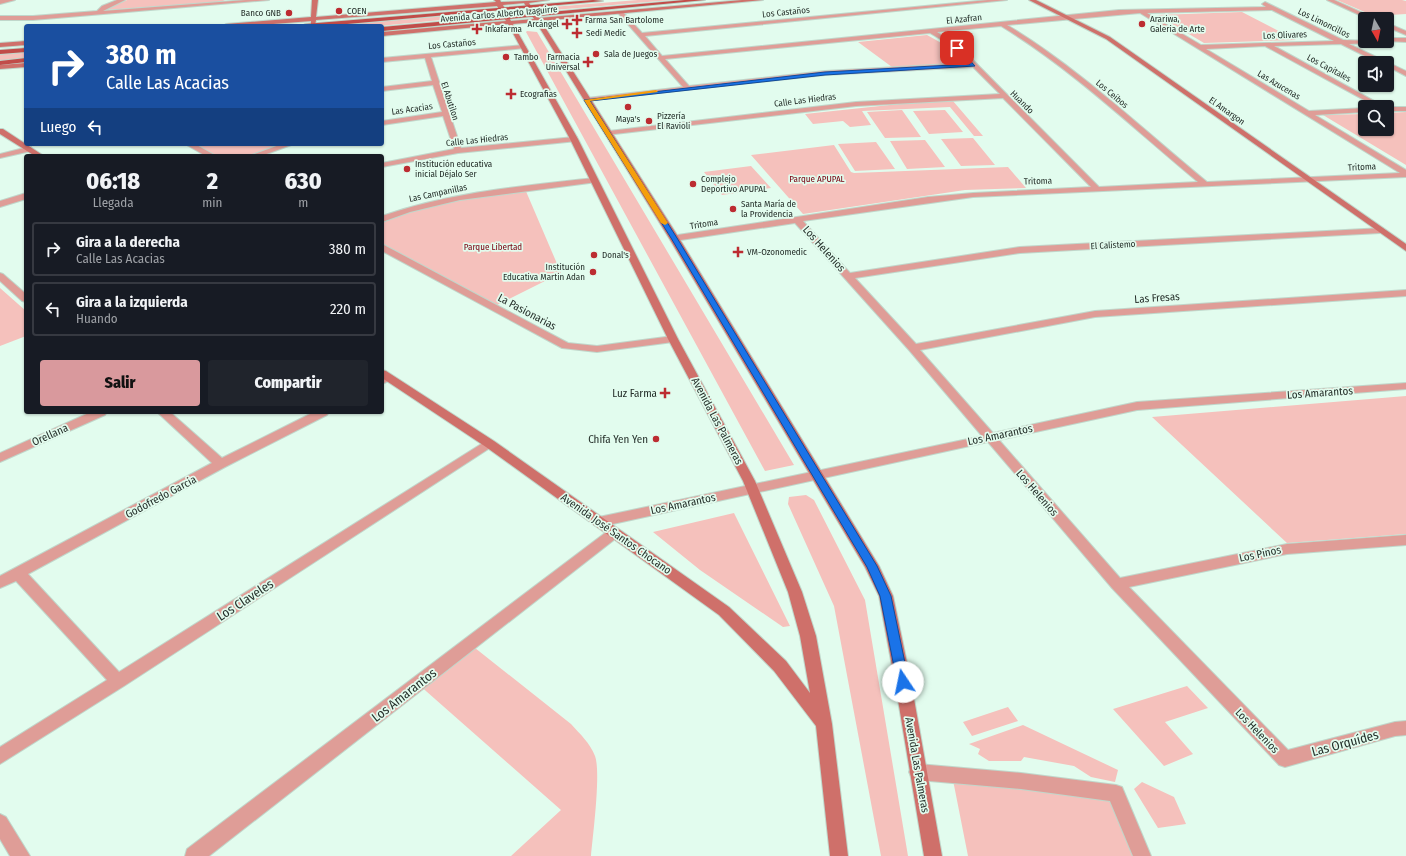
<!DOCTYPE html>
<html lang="es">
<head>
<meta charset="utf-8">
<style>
  body { margin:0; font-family:"Fira Sans Condensed",sans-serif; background:#20242c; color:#f1f3f6; height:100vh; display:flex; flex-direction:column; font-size:15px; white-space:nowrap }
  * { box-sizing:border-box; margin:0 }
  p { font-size:13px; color:#9ea1a6 }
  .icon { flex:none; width:22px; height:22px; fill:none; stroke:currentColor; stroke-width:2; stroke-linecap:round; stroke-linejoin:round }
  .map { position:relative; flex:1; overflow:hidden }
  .drawer { position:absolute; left:24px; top:154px; width:360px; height:260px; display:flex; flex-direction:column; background:#171b24; border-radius:4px; box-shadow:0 1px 3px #0004 }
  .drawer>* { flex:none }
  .guide { position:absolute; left:24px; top:24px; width:360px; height:122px; border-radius:4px; box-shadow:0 1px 3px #0004; background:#1a4fa0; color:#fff; overflow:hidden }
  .needle { width:26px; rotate:171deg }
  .tools { position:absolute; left:1358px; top:12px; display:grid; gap:8px }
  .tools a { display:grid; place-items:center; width:36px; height:36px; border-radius:4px; background:#171b24; box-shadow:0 1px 3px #0004; font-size:20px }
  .pin { position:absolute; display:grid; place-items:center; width:34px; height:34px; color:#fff; margin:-17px; border-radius:8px; box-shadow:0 2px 6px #0006 }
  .me { position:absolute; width:44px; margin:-22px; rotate:349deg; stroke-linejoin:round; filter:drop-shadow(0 0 3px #0008) }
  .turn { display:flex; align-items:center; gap:14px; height:84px; padding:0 16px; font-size:18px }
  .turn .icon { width:52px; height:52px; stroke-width:2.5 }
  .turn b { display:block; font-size:28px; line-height:34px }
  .then { display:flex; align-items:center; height:38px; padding:0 16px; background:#0003; gap:8px; font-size:15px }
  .eta { display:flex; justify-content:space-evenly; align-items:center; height:68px; text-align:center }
  .eta b { font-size:24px; font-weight:800; line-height:28px }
  .button { display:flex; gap:8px; margin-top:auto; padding:8px 16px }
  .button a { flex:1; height:46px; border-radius:4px; background:#d9999d; color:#111; font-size:16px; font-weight:800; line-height:46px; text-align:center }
  .button a+a { background:#20242c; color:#f1f3f6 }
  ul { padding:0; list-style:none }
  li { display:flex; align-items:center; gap:12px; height:54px; margin:0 8px 6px; padding:0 8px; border:2px solid #363941; border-radius:4px }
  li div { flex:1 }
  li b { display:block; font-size:15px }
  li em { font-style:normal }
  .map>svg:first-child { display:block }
</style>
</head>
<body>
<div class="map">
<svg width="1406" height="856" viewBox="0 0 1406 856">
  <rect width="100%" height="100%" fill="#e2fcee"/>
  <path fill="#f5c1bc" d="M127,0H225L221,2L105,10Z
    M638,0H671L554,10L552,7Z
    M1337,0H1402L1406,1V14L1374,16Z
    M1242,12L1296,40L1204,43L1157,15Z
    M470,14L472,17L379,26H328Z
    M527,31L537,32L794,465L765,471L526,32Z
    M927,35L945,45L963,64L892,67L858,42Z
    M26,52V58L0,61V54Z
    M953,101L983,136H974L950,107L862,111L871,125L850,127L843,121L813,124L805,114L899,104Z
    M902,110L921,137L885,138L867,112Z
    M945,110L963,132L929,134L913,111Z
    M1406,112V165L1323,115L1365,114V129H1387V113Z
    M973,138L995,165L961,166L941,139Z
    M925,140L945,167L907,169L890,141Z
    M876,142L895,169L855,171L838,144Z
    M189,144H290L253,156H212Z
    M834,145L851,172L854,173L1008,167L1026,188L965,190L803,214L751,155Z
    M751,166L771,188L722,195L704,172Z
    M525,189L561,273L493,307L382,247V219L420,205Z
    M0,288L26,311V336L0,346Z
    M1406,396V534L1287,543L1152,417Z
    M806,495L814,500L865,600L908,856H881L834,606L788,504L789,497Z
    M734,513L790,626L783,627L700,570L653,532Z
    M470,644L571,724C580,734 590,743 595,756C601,772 593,835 591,856H511L561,810L418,684Z
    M1187,686L1208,708L1165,722L1193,754L1164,766L1113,709Z
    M1008,707L1018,721L972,736L963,722Z
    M1023,725L1118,770L1115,782L1091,777L1074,766L1024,757L1021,761H989L978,754L980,749L969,744Z
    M952,775L1116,793L1142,856H968Z
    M1142,782L1174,797L1186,824L1158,828L1134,789Z"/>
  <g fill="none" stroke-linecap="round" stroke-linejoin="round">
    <defs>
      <path id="street" d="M0,0H15L0,4Z
        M117,0H125L103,11L246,0H269L33,20H0V16H33L97,11L102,6Z
        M988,0H1007L645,36L662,56L1119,10L1266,7L1262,4L1265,2L1343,40L1374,41L1371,43L1349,44L1406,71V76L1387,66V63H1379L1341,44L1274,46L1385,107H1377L1265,46L1206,49L1309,111L1365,108V112L1315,115L1406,170V177L973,197L803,221L850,273L1020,247L1383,228L1384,230L1380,233L1020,253L855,278L916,344L1095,311L1406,290V296L1095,317L920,350L993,433L1137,402L1406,383V389L1137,410L999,440L1120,578L1287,544L1406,535V545L1287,554L1129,587L1288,750L1395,722L1406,721V735L1395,736L1285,767L1279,765L1112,588L988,442L599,527L594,525L592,522L594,519L599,517L982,436L909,350L795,223L674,241L671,240V236L928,197L973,193L1091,187L1003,98L856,106L606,135V131H609L856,102L1000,94L973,67L825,75L585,101V99L587,98L683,87L618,13V11H622L642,33ZM1272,10L1334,41L1201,45L1147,13ZM1140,13L1400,173L1207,182C1141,128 1080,69 1007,25ZM1001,26C1073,70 1133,128 1198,182L1099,187L959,46L937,32ZM930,33L955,48L970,63L825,71L689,86L665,59Z
        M1327,0H1334L1376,19H1368Z
        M1387,23L1406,31V35L1387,27Z
        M1387,38H1406V42L1385,41H1387Z
        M523,45L526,47L525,48L431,57L461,148L574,137H577V141L458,153L382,167V163L454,149L443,116L382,125V121L442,112L433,85L382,91V87L432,81L425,58L382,62V58Z
        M1387,107H1406V111H1387Z
        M185,144H195L216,156H206Z
        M282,144H294L261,156H249Z
        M28,147H31V151L0,158V154Z
        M594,178L598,180L597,182L460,200L410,212L382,222V216C451,192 522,186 594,178Z
        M26,193V199L0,207V201Z
        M382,244L568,343L597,346L673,336L678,339L673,342L597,352L562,348L382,251Z
        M0,273L3,274L26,294V302L22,301L0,281Z
        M389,375L395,378L382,384V377Z
        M91,412H107L105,415L0,462V453Z
        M157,412H170L222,458L314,412H329L327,415L225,467L28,574L119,672L486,441L490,440L496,444L124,686L0,764V747L107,680L16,581L0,588V576L212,463Z
        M614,528L619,530L621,533L619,536L209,856H185L187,849L609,530Z
        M918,764L1021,773L1116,785L1122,787L1151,856H1133L1110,801L1021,789L918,780L912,778L909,772L912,766Z
        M0,814L6,817L30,856H10L0,839Z"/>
      <path id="secondary" d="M312,0H318L316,17L496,2L494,0H500L501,2L549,0L529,3L539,18L742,0H763L541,21L679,238L879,566L893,596L911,682L942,856H924L895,682L879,596L865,567L669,238L536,22L513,24L578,139L678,339L755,481L802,592L816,636L832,724L848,856H830L816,726L774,671L719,615L486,447L382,378V370L386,371L494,441L729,607L786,661L810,693L800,636L788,592L743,481L668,339L570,139L508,24L382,36V32L506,21L497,6L316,20L315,26H311V21L247,26H223L226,24L311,17ZM524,3L534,19L511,21L503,5Z
        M1029,0H1036L1110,37L1406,244V251L1106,39Z
        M26,41V45L0,47V43Z
        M26,63V67L0,69V65Z
        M0,129H3L44,156H35L0,134Z"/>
      <path id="primary" d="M593,0L603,1L325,26H302L305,24Z
        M685,0H705L382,31V27Z
        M26,48V52L0,54V50Z
        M26,58V62L0,65V61Z"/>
    </defs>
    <use href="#street" stroke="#c0d7cb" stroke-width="2"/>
    <use href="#secondary" stroke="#c0d7cb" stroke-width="2"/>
    <use href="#primary" stroke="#c0d7cb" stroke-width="2"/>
    <use href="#street" fill="#df9d97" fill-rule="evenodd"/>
    <use href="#secondary" fill="#cf706a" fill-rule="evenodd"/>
    <use href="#primary" fill="#c14c49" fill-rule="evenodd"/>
  </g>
  <path fill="#1a73e8" stroke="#114b97" d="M955,47H958L975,66L825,75L590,101L677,238L877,566L891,596L909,682L908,686L903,688L899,686L897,682L880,596L867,567L671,238L584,100L825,72L970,64Z"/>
  <path fill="#f59e0b" d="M656,90L658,92L590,101L668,223L665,225L661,223L584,100Z"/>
  <g fill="#bc2c31" stroke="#e2fcee" stroke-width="1.5">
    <circle cx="339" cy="11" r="4"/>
    <circle cx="289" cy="13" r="4"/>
    <path d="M575 14h4v4h4v4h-4v4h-4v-4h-4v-4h4z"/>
    <path d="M565 18h4v4h4v4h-4v4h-4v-4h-4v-4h4z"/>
    <circle cx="1142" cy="24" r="4"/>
    <path d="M475 23h4v4h4v4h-4v4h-4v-4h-4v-4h4z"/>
    <path d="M575 27h4v4h4v4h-4v4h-4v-4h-4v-4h4z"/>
    <circle cx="596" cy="54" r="4"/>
    <circle cx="506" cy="57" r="4"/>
    <path d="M586 56h4v4h4v4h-4v4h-4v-4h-4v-4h4z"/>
    <path d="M509 88h4v4h4v4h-4v4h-4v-4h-4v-4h4z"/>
    <circle cx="628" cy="107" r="4"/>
    <circle cx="649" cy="121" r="4"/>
    <circle cx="407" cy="169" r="4"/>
    <circle cx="693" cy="184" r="4"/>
    <circle cx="733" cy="209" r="4"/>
    <path d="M736 246h4v4h4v4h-4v4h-4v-4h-4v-4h4z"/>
    <circle cx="594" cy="255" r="4"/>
    <circle cx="593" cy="272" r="4"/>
    <path d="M663 387h4v4h4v4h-4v4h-4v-4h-4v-4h4z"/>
    <circle cx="656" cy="439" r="4"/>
  </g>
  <g text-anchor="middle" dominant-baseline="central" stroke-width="3.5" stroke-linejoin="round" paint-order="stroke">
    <g font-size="9" fill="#26302b" stroke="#e2fcee" text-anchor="start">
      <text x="347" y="11">COEN</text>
      <text x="281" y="13" text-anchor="end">Banco GNB</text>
      <text x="1150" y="19">Arariwa,<tspan x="1150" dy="10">Galeria de Arte</tspan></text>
      <text x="585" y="20">Farma San Bartolome</text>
      <text x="559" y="24" text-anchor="end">Arcángel</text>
      <text x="485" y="29">Inkafarma</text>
      <text x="586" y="33">Sedi Medic</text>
      <text x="604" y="54">Sala de Juegos</text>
      <text x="514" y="57">Tambo</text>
      <text x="580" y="57" text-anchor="end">Farmacia<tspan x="580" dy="10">Universal</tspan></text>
      <text x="520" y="94">Ecografias</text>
      <text x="657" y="116">Pizzería<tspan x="657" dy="10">El Ravioli</tspan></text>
      <text x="628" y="119" text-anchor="middle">Maya's</text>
      <text x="415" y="164">Institución educativa<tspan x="415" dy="10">inicial Déjalo Ser</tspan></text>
      <text x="701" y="179">Complejo<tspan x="701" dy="10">Deportivo APUPAL</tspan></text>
      <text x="741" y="204">Santa María de<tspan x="741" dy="10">la Providencia</tspan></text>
      <text x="747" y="252">VM-Ozonomedic</text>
      <text x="602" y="255">Donal's</text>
      <text x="585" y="267" text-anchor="end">Institución<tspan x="585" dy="10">Educativa Martin Adan</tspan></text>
    </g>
    <g font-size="9" fill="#26302b" stroke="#e2fcee">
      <text transform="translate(786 12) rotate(-6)">Los Castaños</text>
      <text transform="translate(499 14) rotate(-5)">Avenida Carlos Alberto Izaguirre</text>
      <text transform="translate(964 19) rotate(-6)">El Azafran</text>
      <text transform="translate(1324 23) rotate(26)">Los Limoncillos</text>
      <text transform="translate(1285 35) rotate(-2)">Los Olivares</text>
      <text transform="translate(452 44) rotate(-5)">Los Castaños</text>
      <text transform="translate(1329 68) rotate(28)">Los Capitales</text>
      <text transform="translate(1279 85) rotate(31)">Las Azucenas</text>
      <text transform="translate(1112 94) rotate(40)">Los Ceibos</text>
      <text transform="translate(805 100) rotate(-7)">Calle Las Hiedras</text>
      <text transform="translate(450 101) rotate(72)">El Abutilon</text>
      <text transform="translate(1022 102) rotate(45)">Huando</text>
      <text transform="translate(412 109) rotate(-8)">Las Acacias</text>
      <text transform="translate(1227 111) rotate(35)">El Amargon</text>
      <text transform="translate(477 140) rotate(-6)">Calle Las Hiedras</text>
      <text transform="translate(1362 167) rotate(-3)">Tritoma</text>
      <text transform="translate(1038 181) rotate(-2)">Tritoma</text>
      <text transform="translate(438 193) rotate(-12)">Las Campanillas</text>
      <text transform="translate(704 224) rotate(-9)">Tritoma</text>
      <text transform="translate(1113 245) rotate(-3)">El Calistemo</text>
    </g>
    <g font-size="9" fill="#790010" stroke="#e2fcee">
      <text x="817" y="179">Parque APUPAL</text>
      <text x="493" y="247">Parque Libertad</text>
    </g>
    <g font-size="11" fill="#26302b" stroke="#e2fcee">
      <text transform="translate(824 249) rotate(48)">Los Helenios</text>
      <text transform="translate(1157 298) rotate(-4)">Las Fresas</text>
      <text transform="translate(527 312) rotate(28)">La Pasionarias</text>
      <text transform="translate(1320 393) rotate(-4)">Los Amarantos</text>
      <text transform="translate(717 421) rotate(62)">Avenida Las Palmeras</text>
      <text transform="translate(50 435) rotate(-24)">Orellana</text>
      <text transform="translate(1000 435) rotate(-12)">Los Amarantos</text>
      <text transform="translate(1037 493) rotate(49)">Los Helenios</text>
      <text transform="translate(161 497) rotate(-28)">Godofredo Garcia</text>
      <text transform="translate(683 504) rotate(-12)">Los Amarantos</text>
      <text transform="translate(616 534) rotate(35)">Avenida José Santos Chocano</text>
      <text transform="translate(1260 554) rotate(-12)">Los Pinos</text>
      <text transform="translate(1257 731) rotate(46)">Los Helenios</text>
      <text transform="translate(917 765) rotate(80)">Avenida Las Palmeras</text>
    </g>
    <g font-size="11" fill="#26302b" stroke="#e2fcee" text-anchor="end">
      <text x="657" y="393">Luz Farma</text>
      <text x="648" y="439">Chifa Yen Yen</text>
    </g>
    <g font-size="13" fill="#26302b" stroke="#e2fcee">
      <text transform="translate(245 600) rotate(-33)">Los Claveles</text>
      <text transform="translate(404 695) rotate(-38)">Los Amarantos</text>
      <text transform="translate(1345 743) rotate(-15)">Las Orquídes</text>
    </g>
  </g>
</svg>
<div class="tools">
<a><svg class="needle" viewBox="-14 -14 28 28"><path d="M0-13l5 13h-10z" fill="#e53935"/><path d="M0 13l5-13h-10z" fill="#9ea1a6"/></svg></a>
<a><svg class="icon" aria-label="sound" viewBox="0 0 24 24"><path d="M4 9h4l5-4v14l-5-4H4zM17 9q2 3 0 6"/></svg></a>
<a><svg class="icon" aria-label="search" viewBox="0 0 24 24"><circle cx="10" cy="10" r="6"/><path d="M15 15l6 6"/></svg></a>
</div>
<div class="pin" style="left:957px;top:48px;background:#d93025"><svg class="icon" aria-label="arrive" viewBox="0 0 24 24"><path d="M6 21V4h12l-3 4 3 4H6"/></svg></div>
<svg class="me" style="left:903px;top:682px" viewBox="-20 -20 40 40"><circle r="19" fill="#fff"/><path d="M0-13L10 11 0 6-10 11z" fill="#1a73e8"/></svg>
<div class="guide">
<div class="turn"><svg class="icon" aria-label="right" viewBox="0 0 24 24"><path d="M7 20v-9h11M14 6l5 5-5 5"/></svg><div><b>380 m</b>Calle Las Acacias</div></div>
<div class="then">Luego<svg class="icon" aria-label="left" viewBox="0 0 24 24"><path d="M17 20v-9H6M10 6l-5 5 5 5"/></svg></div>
</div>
<section class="drawer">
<div class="eta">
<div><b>06:18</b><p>Llegada</p></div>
<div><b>2</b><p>min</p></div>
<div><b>630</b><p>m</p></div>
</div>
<ul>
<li><svg class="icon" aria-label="right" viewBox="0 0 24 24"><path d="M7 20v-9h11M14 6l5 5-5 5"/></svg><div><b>Gira a la derecha</b><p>Calle Las Acacias</p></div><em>380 m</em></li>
<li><svg class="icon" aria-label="left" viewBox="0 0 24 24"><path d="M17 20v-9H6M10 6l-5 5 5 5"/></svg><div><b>Gira a la izquierda</b><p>Huando</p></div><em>220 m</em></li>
</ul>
<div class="button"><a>Salir</a><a>Compartir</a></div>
</section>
</div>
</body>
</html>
